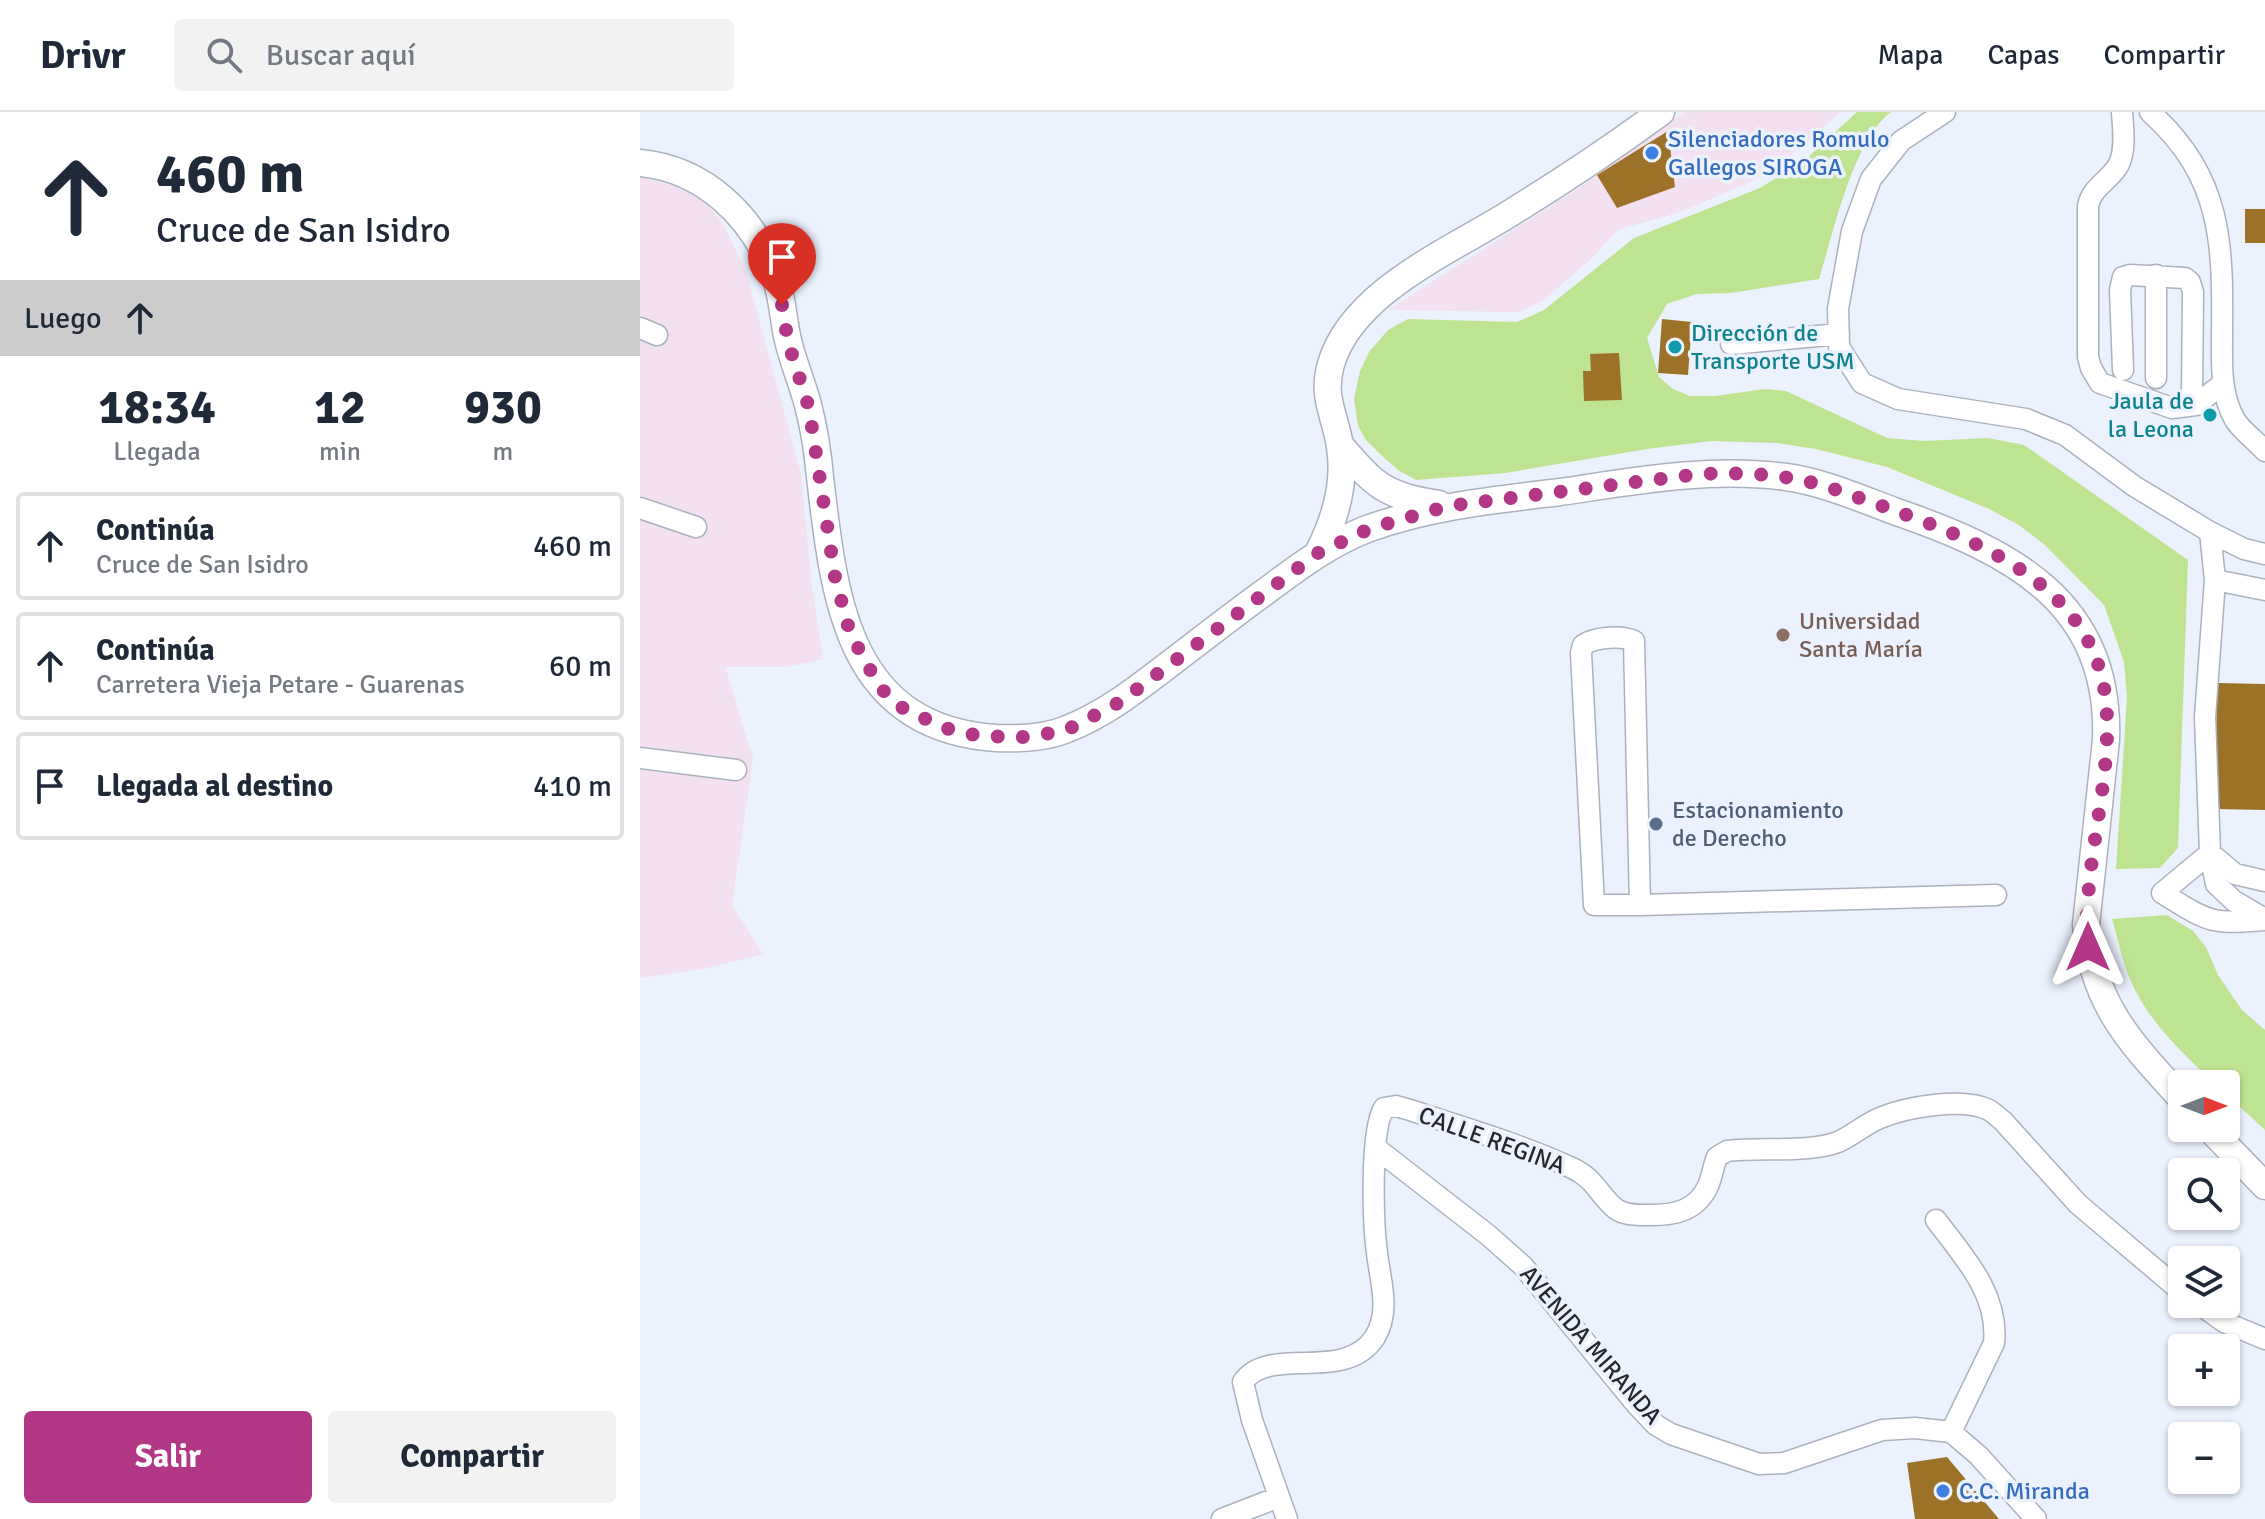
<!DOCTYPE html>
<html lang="es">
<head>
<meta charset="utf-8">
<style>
  body { margin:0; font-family:Signika,sans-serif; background:#f2f2f3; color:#1f2937; height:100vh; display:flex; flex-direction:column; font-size:30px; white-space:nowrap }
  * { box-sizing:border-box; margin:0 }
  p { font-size:26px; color:#747a83 }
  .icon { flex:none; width:44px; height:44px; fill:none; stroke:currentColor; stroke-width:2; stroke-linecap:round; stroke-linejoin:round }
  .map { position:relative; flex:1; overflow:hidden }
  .panel { display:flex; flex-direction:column; background:#fff; width:640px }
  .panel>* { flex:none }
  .banner { background:#fff; color:#1f2937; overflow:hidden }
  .needle { width:52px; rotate:90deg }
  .tools { position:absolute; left:1528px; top:958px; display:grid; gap:16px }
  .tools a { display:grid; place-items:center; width:72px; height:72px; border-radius:8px; background:#fff; box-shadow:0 2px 6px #0004; font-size:40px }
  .pin { position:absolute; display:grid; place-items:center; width:68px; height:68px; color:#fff; margin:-82px -34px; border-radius:50% 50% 50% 0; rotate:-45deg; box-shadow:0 0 8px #0007 }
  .pin .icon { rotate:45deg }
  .me { position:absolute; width:88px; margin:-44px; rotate:0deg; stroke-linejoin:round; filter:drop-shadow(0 0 6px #0008) }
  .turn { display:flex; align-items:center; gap:28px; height:168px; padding:0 24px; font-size:36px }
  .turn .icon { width:104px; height:104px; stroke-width:2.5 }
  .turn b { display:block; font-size:56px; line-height:68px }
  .then { display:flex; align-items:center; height:76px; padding:0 24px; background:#0003; gap:16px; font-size:30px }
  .eta { display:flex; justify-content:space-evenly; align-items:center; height:136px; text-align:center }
  .eta b { font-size:48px; font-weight:700; line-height:56px }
  .primary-button { display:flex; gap:16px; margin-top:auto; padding:16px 24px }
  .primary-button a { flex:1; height:92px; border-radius:8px; background:#b33787; color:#fff; font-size:32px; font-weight:700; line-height:92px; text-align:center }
  .primary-button a+a { background:#f2f2f3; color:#1f2937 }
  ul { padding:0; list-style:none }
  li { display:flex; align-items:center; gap:24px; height:108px; margin:0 16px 12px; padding:0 8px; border:4px solid #e0e1e3; border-radius:8px }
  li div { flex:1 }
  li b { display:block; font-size:30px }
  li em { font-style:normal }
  header { display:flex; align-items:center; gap:48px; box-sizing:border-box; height:112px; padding:0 40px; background:#fff; border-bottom:2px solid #e0e1e3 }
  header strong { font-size:38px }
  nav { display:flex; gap:44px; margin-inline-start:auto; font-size:28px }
  .search { width:560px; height:72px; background:#f2f2f3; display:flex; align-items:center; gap:20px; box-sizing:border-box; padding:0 28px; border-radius:8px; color:#747a83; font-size:30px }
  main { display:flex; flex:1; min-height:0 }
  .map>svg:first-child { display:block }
</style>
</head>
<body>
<header>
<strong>Drivr</strong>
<div class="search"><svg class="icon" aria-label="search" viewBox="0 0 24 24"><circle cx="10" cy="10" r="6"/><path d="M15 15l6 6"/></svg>Buscar aquí</div>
<nav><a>Mapa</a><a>Capas</a><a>Compartir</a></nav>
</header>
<main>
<section class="panel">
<div class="banner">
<div class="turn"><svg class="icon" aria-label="ahead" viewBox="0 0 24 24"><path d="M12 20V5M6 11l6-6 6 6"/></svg><div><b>460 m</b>Cruce de San Isidro</div></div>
<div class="then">Luego<svg class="icon" aria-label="ahead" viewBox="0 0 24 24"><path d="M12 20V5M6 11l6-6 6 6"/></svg></div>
</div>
<div class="eta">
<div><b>18:34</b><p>Llegada</p></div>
<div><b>12</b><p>min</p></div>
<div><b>930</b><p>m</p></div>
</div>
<ul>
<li><svg class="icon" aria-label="ahead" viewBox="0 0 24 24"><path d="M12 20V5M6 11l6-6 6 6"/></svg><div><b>Continúa</b><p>Cruce de San Isidro</p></div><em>460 m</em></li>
<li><svg class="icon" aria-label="ahead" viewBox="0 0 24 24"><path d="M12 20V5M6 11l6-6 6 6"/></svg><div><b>Continúa</b><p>Carretera Vieja Petare - Guarenas</p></div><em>60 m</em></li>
<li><svg class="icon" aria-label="arrive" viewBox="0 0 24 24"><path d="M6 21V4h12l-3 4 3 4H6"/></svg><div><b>Llegada al destino</b></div><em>410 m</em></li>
</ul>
<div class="primary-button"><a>Salir</a><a>Compartir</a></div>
</section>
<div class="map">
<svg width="1625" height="1407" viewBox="0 0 1625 1407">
  <rect width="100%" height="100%" fill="#ebf1fd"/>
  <path fill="#f3e0f1" d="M1045,0H1201L1151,43L1111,70L1040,100L978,118L952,146L904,188L879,200L748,198L936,78Z
    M0,65L42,76L67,92L83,112L106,160L161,362L172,474L183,547L146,555H85L113,646L92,793L123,842L62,857L0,866Z"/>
  <path fill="#bfe491" d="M1217,0H1251C1213,28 1193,122 1179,167L1091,181L1057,182L1027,192L1007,226L1019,265L1033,277L1050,284H1075L1125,277L1146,279L1247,326L1284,329L1348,326L1384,333L1548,448L1538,736L1520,756L1476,757L1487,585L1484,550L1464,493L1405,433L1379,413L1349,397L1247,355L1176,337L1137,331L1071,329L1007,337L865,361L776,368L758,358L741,343L726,328L718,314L714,287L720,259L729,240L748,218L768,207L877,210L904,198L994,126L1120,76L1165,48Z
    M1527,803L1553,819L1566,835L1578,863L1602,898L1625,918V1018L1586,982V972H1575C1543,941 1507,909 1490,867C1482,848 1478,827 1472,807Z"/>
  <path fill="#9c7229" d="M1028,19L1035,75L977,96L957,63Z
    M1605,97H1625V131H1605Z
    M1022,207L1052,210L1048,263L1018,261Z
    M979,241L982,288L944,289L943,259H951L950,242Z
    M1577,571L1625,572V698L1575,697Z
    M1307,1345L1359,1407H1275L1267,1351Z"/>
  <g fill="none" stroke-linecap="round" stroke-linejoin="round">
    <defs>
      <path id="minor" d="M1305,0L1261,29L1231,67L1212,119L1198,197L1199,235L1222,271L1258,287L1386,307L1425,323L1494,374L1570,420L1604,437L1625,442
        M1482,0C1483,15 1486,38 1479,52C1470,69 1452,74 1448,94V245L1451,256L1460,271L1532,296L1556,293L1582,272
        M1510,0C1583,66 1583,132 1582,224C1582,252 1580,282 1595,308C1602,319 1616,329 1625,339
        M0,216L17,223
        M1091,232L1199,222
        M1483,258L1480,178L1483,165L1490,163L1545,166L1550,170L1553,180L1552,283L1556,293
        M1516,266V163
        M0,396L56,415
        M1570,420L1575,468L1565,605L1570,741L1522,781C1568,809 1569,813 1625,808
        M1575,468L1625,478
        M0,646L96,658
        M1570,741L1576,772L1594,789L1625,807
        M1570,741L1595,762L1625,769
        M1000,793L994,529C982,523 955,525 943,533L941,541L954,793H1000L1356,783
        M736,1036L848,1123L883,1154L996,1292L1016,1313L1031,1322L1119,1352L1144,1351L1242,1318L1275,1316L1311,1320L1338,1343L1396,1407
        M1296,1108C1324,1145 1359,1182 1354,1231L1311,1320
        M1559,1192L1584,1210L1625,1227
        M582,1407L639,1385
        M647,1407L612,1308L603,1270C629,1232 705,1272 735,1225C751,1199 740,1168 737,1141C733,1112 730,1018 744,996L756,994L770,998C824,1016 880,1032 932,1056C956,1067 959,1084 976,1097C986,1104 1000,1103 1012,1103C1036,1103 1057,1098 1068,1074C1072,1065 1073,1055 1077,1045L1087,1039C1119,1035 1170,1041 1198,1030C1212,1024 1225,1012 1240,1006C1266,995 1323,985 1349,998C1354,1001 1359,1006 1363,1009L1438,1092L1542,1180"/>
      <path id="major" d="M0,51C64,57 113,104 135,164C142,183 143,204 147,224C152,248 162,270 168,293C174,316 178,342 180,365C194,484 206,616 356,626C379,627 406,626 427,617C463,603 493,580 523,557C556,532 589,506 622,482C656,457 688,432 727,417C790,394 854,388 920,380C995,369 1070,355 1146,365C1183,370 1219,386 1254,399C1370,439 1471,489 1466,628L1446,813C1452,892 1491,931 1542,987
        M700,333C736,375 744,383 799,392
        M678,441C695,408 706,372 700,335C696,304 681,286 691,252C712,180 810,139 869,102C921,70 972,36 1021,0
        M1569,1016L1625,1074"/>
    </defs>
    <use href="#minor" stroke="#acb2bd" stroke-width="23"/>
    <use href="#major" stroke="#acb2bd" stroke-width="29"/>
    <use href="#minor" stroke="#fff" stroke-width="20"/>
    <use href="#major" stroke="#fff" stroke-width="26"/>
  </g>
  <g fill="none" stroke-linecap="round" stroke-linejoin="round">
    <path stroke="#b33787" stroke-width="14" stroke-dasharray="0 25.2" d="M142,193L148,230L169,296L195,465L210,521L239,574L257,593L302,615L327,622L376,626L425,619L480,590L678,441L729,417L808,394L1059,362C1089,361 1120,361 1150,366C1183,371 1215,385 1248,396C1338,429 1450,473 1465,582C1476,662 1441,752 1448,835"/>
  </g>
  <g fill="#3f7fe0" stroke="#ebf1fd" stroke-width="3">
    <circle cx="1012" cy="41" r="8"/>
    <circle cx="1303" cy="1379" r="8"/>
  </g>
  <g fill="#0f9aa8" stroke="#ebf1fd" stroke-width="3">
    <circle cx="1035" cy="235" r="8"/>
    <circle cx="1570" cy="303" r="8"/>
  </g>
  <circle fill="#8d6e63" stroke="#ebf1fd" stroke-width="3" cx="1143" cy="523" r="8"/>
  <circle fill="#5c6f8a" stroke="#ebf1fd" stroke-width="3" cx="1016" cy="712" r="8"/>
  <g text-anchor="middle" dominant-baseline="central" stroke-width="7" stroke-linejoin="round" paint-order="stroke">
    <g font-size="24" fill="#366cbe" stroke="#ebf1fd" text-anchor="start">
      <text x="1028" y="27">Silenciadores Romulo<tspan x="1028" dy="28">Gallegos SIROGA</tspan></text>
      <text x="1319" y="1379">C.C. Miranda</text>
    </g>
    <g font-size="24" fill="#0d838f" stroke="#ebf1fd" text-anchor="start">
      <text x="1051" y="221">Dirección de<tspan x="1051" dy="28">Transporte USM</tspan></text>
      <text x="1554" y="289" text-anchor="end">Jaula de<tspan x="1554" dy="28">la Leona</tspan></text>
    </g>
    <g font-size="24" fill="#785e54" stroke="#ebf1fd" text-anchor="start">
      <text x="1159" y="509">Universidad<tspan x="1159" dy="28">Santa María</tspan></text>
    </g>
    <g font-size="24" fill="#4e5e75" stroke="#ebf1fd" text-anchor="start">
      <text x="1032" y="698">Estacionamiento<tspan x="1032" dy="28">de Derecho</tspan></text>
    </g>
    <g font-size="24" fill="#25272b" stroke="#ebf1fd">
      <text transform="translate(852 1028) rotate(20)">CALLE REGINA</text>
      <text transform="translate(951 1233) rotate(49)">AVENIDA MIRANDA</text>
    </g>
  </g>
</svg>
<div class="tools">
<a><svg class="needle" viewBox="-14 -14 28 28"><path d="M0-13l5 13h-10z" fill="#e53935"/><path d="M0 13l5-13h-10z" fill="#747a83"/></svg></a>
<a><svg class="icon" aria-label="search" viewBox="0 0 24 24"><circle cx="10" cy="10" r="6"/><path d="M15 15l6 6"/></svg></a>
<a><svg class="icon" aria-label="layers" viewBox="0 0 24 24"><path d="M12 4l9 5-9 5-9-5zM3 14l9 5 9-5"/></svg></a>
<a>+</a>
<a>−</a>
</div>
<div class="pin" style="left:142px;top:193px;background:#d93025"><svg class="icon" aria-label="arrive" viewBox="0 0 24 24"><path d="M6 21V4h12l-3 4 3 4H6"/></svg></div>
<svg class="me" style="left:1448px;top:835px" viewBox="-20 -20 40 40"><path d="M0-17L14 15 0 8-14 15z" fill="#b33787" stroke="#fff" stroke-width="4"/></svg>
</div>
</main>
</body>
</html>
